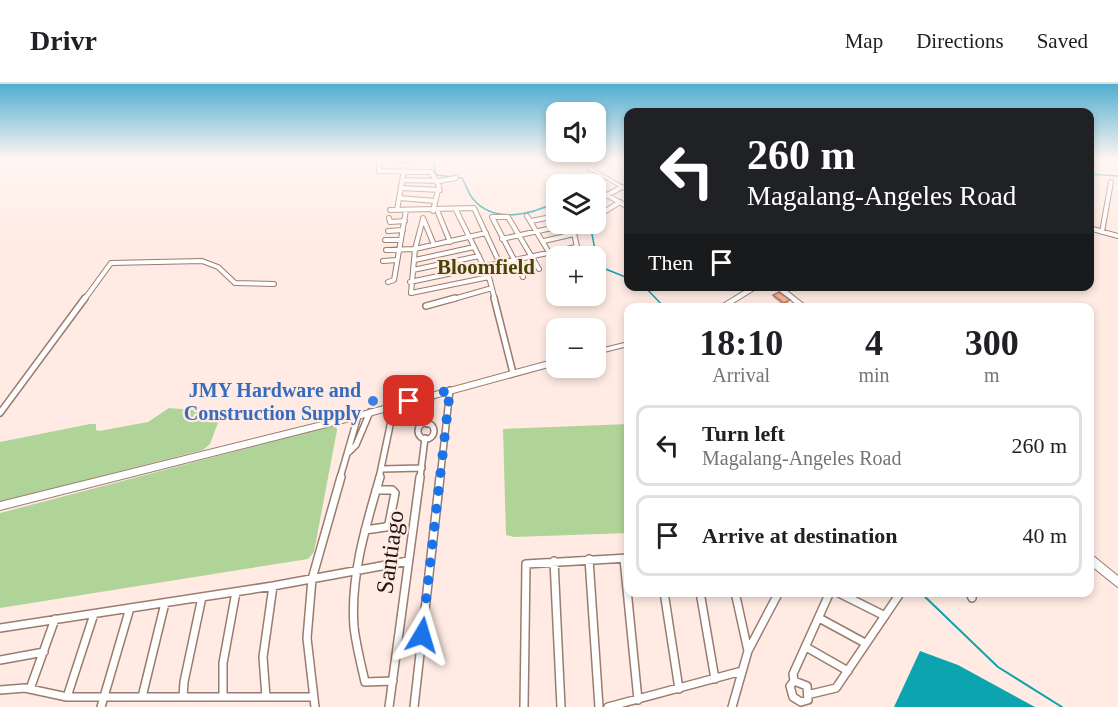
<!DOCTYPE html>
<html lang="en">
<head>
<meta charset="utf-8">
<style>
  body { margin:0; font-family:Georgia,serif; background:#f2f2f2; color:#202124; height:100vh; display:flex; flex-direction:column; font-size:22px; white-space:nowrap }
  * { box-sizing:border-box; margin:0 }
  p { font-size:20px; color:#757577 }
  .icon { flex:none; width:33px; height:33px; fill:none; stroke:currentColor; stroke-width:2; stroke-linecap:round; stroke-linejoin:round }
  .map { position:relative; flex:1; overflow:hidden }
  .panel { position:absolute; left:624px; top:219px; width:470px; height:294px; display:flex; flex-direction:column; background:#fff; border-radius:12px; box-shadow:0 3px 9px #0003 }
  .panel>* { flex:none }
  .banner { position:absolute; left:624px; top:24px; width:470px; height:183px; border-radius:12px; box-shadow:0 3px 9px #0003; background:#202124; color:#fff; overflow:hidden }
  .controls { position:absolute; left:546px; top:18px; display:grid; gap:12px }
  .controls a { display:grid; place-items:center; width:60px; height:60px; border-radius:12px; background:#fff; box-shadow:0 3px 9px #0003; font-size:30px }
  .pin { position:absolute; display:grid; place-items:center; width:51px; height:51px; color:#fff; margin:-26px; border-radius:12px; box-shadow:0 3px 9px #0006 }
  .me { position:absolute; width:66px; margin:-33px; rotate:7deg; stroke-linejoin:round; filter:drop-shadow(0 0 4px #0008) }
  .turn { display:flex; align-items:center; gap:21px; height:126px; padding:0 24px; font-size:27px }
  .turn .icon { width:78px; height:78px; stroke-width:2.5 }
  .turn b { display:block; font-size:42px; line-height:51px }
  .then { display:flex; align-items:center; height:57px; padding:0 24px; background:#0003; gap:12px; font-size:22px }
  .eta { display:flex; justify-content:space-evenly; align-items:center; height:102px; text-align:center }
  .eta b { font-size:36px; font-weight:800; line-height:42px }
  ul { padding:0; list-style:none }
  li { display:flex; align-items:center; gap:18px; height:81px; margin:0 12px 9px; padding:0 12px; border:3px solid #e0e0e0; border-radius:12px }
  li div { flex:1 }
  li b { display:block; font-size:22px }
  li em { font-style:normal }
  header { display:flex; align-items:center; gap:36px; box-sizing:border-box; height:84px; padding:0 30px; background:#fff; border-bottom:2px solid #e0e0e0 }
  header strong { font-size:28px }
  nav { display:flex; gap:33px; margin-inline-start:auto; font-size:21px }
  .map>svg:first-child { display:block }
</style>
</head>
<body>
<header>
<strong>Drivr</strong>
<nav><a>Map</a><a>Directions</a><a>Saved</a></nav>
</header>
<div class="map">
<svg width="1118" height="623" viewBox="0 0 1118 623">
  <rect width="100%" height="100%" fill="#ffebe3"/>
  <path fill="#b0d498" d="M169,324L217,328L220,332L219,336L210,360L203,366L0,418V358L90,340H96V346L99,347L148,338Z
    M628,340V449L514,453L506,451L503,345Z
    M332,342H336L337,346L314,468L308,475L0,524V429Z"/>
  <path fill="#0ca4af" d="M920,567L958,581L1035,623H894Z"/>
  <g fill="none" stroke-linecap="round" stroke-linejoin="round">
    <path stroke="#0ca4af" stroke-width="1.5" d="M433,75L436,91L462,94C466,101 468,109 473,115C494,140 531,131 556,118
      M1089,90L1118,92
      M584,140L592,150L598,182L628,194
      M644,202L665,224"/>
    <path stroke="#0ca4af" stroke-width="2" d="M920,508L998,583L1062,623"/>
    <defs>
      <path id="street-far2" d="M380,75L379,87L431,88L439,102L433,127
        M395,77L413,76
        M590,85L597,75
        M403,96L440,97L456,94
        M579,100L582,98L587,100
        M402,104L440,106
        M596,105L628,123
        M400,114L435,117
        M596,117L622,103
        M390,126L474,124L500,180
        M397,126L404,86
        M437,126L450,158
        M456,126L489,193L495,216
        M599,131L620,118
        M527,132L556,180
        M389,134L390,138L405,137
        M423,134L434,161
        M423,135L415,165L411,209L489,193
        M531,137L556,132
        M572,140L579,172
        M1089,144L1118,152
        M388,147L403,146
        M1102,148L1111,98
        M502,155L570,140
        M385,156H400
        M544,157L574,150
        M386,166L415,165L486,149
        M415,176L474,163
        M383,177L397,176
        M413,186L479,172
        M523,193L492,133H508L539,185
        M388,198L394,196L406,126
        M410,198L576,163
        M84,216L111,179L202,177L218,183L235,199L274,200
        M450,216L492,204"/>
      <path id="street-far1" d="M494,214L513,289
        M426,222L455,214
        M0,329L85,214
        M418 347a8 8 0 1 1 16 0a8 8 0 1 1-16 0Z
        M427,340L431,311
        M349,368L356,361L370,328
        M382,385L422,384
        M340,394L358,332
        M379,394L391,337L398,320
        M420,394L425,354
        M440,394L450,306"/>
      <path id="street" d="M380,393C366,441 350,493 354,543C356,561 361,580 365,598L393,597
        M365,446L386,443L389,440L395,409L392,406H376
        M589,475L599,623
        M624,475L638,616
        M554,477L561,623
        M664,508L679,605
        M700,508L715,595
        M735,508L748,567
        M837,508L885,532
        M970,508L972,514
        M819,534L865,559
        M0,544L273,502L408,477
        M806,563L848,587
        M0,576L44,568
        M794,597L793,590L830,508
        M794,597L807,602L808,616L801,618L793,613L790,602Z
        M30,605L55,535
        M0,606L25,604L67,613H313
        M811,610L836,604L901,508
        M67,613L94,530
        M142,613L165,519
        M183,613L184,598L202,513
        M223,613V579L236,508
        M266,613L263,573L273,502
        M101,623L130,524
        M315,623L307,554L312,495L341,393
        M389,623L420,393
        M414,623L440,393
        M524,623L526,480L628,474
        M608,623L742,587
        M732,623L748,567L779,508"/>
      <path id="secondary" d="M571,75H577L628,105V108Z
        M752,202H761L725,224H716Z
        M773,202H781L809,224H801Z
        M628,258V262L596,270V266Z
        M556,275V281L358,335L0,426V418L358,329Z
        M1089,470L1092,471L1118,492V503L1115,501L1089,480Z"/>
    </defs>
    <use href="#street-far2" stroke="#987c6f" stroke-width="6"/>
    <use href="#street-far1" stroke="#987c6f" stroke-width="8"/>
    <use href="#street" stroke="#987c6f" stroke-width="10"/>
    <use href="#secondary" stroke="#987c6f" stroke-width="2"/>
    <use href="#street-far2" stroke="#fff" stroke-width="4"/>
    <use href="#street-far1" stroke="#fff" stroke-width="5"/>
    <use href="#street" stroke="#fff" stroke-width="7"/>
    <use href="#secondary" fill="#fff" fill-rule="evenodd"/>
  </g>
  <path fill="#d49b82" d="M773,211L789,218L783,221L773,213Z"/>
  <path fill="#f7b497" stroke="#ad7e6a" stroke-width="1.5" d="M779,208L790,216L784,219L773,211Z"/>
  <linearGradient id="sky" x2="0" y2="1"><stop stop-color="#50aed1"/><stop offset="0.46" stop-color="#fff6f2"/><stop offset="1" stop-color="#fff6f2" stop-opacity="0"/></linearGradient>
  <rect width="1118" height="163" fill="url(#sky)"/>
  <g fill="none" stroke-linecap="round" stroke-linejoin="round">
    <path stroke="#1a73e8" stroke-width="10" stroke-dasharray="0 18" d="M409,317L450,306L422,551"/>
  </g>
  <circle fill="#3f7fe0" stroke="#ffebe3" stroke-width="2" cx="373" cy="317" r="6"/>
  <g text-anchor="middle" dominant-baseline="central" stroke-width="4.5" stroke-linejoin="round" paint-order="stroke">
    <g font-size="20" font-weight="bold" fill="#366cbe" stroke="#ffebe3" text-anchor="end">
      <text x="361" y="306">JMY Hardware and<tspan x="361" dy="23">Construction Supply</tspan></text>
    </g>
    <g font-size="21" font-weight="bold" fill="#464707" stroke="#ffebe3">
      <text x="486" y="183">Bloomfield</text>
    </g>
    <g font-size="24" fill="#201511" stroke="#ffebe3">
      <text transform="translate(390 468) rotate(-82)">Santiago</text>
    </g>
  </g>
</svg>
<div class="controls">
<a><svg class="icon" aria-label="sound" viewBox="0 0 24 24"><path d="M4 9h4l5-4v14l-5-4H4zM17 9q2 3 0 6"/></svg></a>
<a><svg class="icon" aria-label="layers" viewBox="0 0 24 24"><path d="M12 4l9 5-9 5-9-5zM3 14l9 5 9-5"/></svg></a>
<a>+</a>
<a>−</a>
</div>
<div class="pin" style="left:409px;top:317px;background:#d93025"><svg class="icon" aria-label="arrive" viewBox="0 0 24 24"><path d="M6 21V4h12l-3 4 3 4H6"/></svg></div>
<svg class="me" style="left:422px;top:551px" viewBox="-20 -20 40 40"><path d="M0-17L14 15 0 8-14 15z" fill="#1a73e8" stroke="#fff" stroke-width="4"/></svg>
<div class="banner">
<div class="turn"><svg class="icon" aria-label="left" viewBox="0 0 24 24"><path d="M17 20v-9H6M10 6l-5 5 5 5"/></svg><div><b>260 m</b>Magalang-Angeles Road</div></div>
<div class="then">Then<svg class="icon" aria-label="arrive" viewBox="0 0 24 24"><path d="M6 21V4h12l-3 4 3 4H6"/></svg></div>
</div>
<section class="panel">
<div class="eta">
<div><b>18:10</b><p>Arrival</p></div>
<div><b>4</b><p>min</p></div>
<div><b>300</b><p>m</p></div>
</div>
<ul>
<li><svg class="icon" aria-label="left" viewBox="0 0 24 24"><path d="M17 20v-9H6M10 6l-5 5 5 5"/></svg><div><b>Turn left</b><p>Magalang-Angeles Road</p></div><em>260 m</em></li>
<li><svg class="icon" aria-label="arrive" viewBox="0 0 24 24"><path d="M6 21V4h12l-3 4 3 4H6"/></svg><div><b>Arrive at destination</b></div><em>40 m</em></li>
</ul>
</section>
</div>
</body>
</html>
